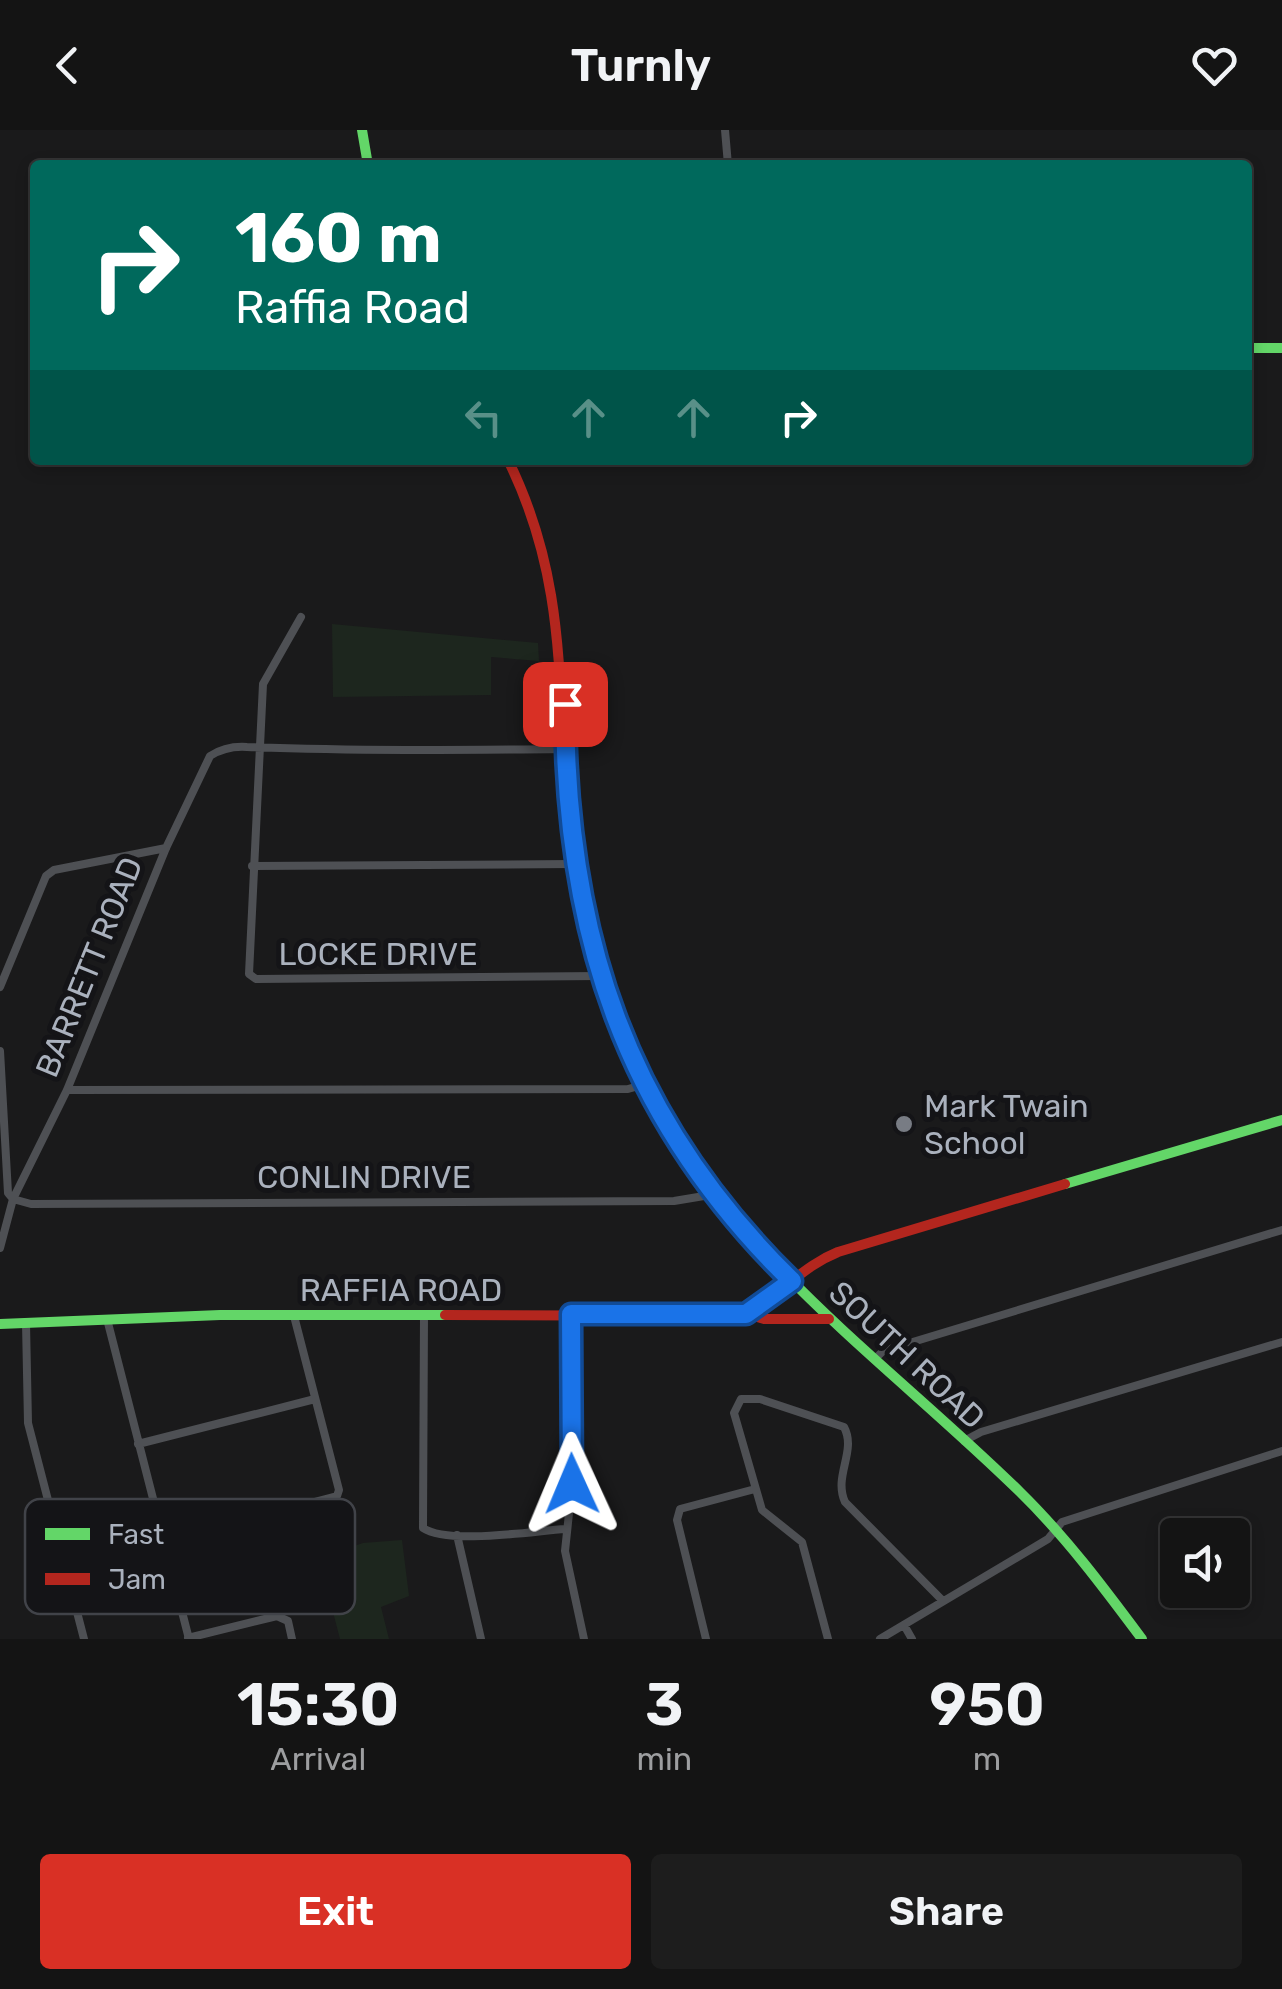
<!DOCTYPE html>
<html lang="en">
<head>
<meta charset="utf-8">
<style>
  body { margin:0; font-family:Rubik,sans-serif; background:#1d1d1d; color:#f1f3f6; height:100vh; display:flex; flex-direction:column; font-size:38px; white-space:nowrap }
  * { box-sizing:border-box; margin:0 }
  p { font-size:32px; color:#9d9ea0 }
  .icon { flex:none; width:55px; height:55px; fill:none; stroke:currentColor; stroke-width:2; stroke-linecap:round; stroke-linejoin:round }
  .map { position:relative; height:1509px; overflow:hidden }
  .details { display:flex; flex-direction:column; background:#141414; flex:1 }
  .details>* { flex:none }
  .banner { position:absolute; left:30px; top:30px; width:1222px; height:305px; border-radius:10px; box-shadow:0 5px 15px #0003,0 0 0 2px #333334; background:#00695c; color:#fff; overflow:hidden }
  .fabs { position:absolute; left:1160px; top:1388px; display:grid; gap:20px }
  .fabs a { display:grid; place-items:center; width:90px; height:90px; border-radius:10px; background:#141414; box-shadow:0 5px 15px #0003,0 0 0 2px #333334; font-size:50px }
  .pin { position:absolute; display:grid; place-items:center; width:85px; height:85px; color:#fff; margin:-42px; border-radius:20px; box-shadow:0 5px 15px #0006 }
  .me { position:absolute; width:110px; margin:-55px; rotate:359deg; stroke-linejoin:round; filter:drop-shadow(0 0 8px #0008) }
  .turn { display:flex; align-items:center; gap:35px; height:210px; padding:0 40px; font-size:45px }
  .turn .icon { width:130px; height:130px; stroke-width:2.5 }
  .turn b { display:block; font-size:70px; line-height:85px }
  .lanes { display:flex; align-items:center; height:95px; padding:0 40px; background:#0003; justify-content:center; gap:50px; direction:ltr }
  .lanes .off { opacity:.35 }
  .eta { display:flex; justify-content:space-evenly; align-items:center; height:170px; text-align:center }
  .eta b { font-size:60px; font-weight:600; line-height:70px }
  .primary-button { display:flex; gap:20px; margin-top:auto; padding:20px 40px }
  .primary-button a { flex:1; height:115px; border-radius:10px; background:#d93025; color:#fff; font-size:40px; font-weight:600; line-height:115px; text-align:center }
  .primary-button a+a { background:#1d1d1d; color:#f1f3f6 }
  header { display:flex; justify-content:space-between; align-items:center; height:130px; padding:0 40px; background:#141414; font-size:45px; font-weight:600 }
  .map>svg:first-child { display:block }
</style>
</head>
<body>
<header><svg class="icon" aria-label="back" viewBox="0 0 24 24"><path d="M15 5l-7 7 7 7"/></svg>Turnly<svg class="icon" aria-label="heart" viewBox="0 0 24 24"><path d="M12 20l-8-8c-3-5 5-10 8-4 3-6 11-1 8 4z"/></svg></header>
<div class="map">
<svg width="1282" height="1509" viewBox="0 0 1282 1509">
  <rect width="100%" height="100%" fill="#1a1a1b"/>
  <path fill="#1d261e" d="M332,494L538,513L539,531L491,527V565L333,567Z
    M402,1410L409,1466L381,1477L389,1509H340L319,1428L363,1413Z"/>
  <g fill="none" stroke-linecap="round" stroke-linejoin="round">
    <path stroke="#4e5054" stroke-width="8" d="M725,0L728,35
      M301,487L263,554L249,844L256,849L600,846
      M252,736L573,734
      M0,857L46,746L54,740L166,718
      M0,921L8,1063L13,1069L31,1074L674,1071L716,1064
      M67,960L628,959L646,954
      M0,1118L13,1069L67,960L166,718L210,626C221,619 233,616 247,617C352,621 459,620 565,619
      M424,1185L423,1398C448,1415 533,1401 565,1399
      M571,1185L572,1355L565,1421L584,1509
      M107,1189L189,1509
      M26,1193L28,1293L84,1509
      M875,1229L883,1221L1282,1100
      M964,1311L981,1302L1282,1212
      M138,1314L315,1269
      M457,1405L481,1509
      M163,1412L337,1366L339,1360L294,1186
      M904,1495L912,1509
      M188,1508L277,1486L288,1491L292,1509
      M706,1509L677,1390L680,1379L755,1359
      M828,1509L802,1412L762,1380L734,1283L741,1269H760L844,1297C857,1321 833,1346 845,1372L943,1471
      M880,1509L1048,1409L1062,1392L1282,1321"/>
    <path stroke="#63d668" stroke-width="10" d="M362,0L368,35
      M1248,218H1282
      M660,982C747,1137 896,1240 1020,1362C1066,1407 1104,1458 1142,1509
      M1065,1054L1282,990
      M0,1194L220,1185H445"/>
    <path stroke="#b3261e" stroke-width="10" d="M508,330C574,464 554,576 571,717C582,811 615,899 660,982
      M747,1184L764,1189H829
      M445,1185L731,1186C779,1171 796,1139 838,1122L1065,1054"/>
  </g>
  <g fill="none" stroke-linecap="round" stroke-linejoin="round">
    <defs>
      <path id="route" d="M565,574C565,803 625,988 792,1151L746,1184H571L572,1354"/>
    </defs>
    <use href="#route" stroke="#114b97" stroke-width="25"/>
    <use href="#route" stroke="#1a73e8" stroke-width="18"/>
  </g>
  <circle fill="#787c84" stroke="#141417" stroke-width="4" cx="904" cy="994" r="10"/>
  <g text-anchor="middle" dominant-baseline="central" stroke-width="10" stroke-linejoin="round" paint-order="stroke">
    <g font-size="32" fill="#aab1bd" stroke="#141417">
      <text x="378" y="824">LOCKE DRIVE</text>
      <text transform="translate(89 837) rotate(-68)">BARRETT ROAD</text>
      <text x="364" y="1047">CONLIN DRIVE</text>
      <text x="401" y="1160">RAFFIA ROAD</text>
      <text transform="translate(907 1225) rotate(43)">SOUTH ROAD</text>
    </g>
    <g font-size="32" fill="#aab1bd" stroke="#141417" text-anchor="start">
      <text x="924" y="976">Mark Twain<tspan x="924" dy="37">School</tspan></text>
    </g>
  </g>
  <rect x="25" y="1369" width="330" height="115" rx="15" fill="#141417" stroke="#414349" stroke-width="2.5"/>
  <rect x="45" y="1398" width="45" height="12" fill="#63d668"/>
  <rect x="45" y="1443" width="45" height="12" fill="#b3261e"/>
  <g font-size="28" fill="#aab1bd">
    <text x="108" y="1414">Fast</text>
    <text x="108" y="1459">Jam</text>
  </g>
</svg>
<div class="fabs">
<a><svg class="icon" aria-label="sound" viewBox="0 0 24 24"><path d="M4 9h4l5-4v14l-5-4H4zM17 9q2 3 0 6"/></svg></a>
</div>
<div class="pin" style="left:565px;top:574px;background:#d93025"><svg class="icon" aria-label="arrive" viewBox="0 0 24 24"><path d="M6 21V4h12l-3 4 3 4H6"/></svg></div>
<svg class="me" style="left:572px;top:1354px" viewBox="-20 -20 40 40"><path d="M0-17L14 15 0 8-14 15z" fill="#1a73e8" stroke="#fff" stroke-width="4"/></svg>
<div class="banner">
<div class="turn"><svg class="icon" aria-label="right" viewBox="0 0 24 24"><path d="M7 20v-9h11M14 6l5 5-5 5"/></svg><div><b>160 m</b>Raffia Road</div></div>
<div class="lanes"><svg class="icon off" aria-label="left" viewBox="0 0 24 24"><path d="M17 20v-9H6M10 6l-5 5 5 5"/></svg><svg class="icon off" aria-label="ahead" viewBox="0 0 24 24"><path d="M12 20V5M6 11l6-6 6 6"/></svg><svg class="icon off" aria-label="ahead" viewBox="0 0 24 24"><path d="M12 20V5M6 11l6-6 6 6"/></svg><svg class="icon" aria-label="right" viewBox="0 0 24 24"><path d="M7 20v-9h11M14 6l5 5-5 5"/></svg></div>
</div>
</div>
<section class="details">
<div class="eta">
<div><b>15:30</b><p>Arrival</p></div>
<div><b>3</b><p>min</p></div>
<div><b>950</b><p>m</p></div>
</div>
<div class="primary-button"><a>Exit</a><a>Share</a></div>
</section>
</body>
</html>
